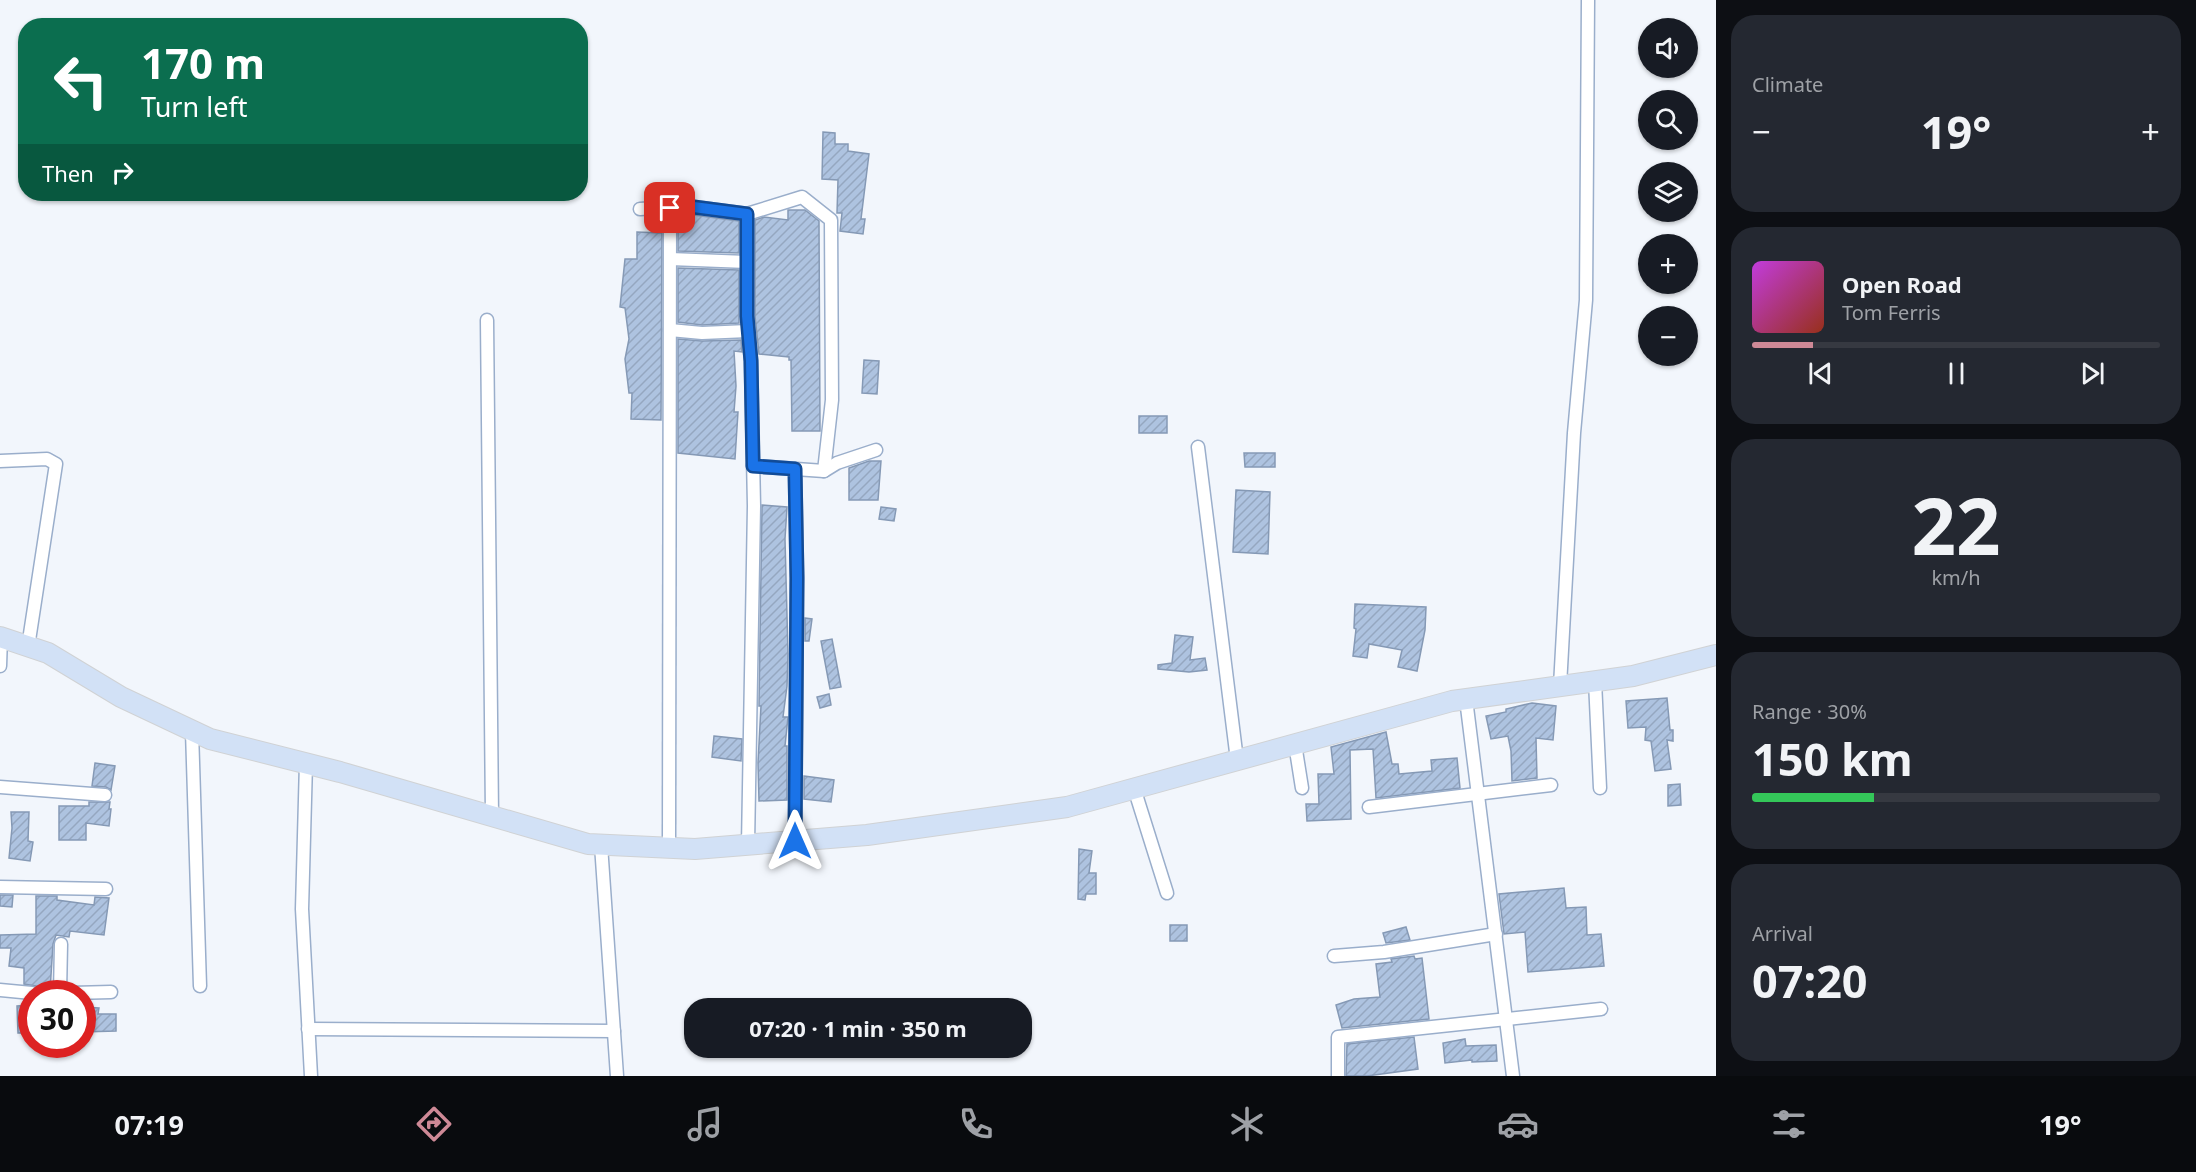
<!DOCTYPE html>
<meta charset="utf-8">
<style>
body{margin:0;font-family:"Noto Sans",sans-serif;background:#242831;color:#f1f3f6;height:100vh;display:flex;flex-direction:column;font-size:22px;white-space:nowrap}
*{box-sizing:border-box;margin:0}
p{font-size:20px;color:#9ea1a6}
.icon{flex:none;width:33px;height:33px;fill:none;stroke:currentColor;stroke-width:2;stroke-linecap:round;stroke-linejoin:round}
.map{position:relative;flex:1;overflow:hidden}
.sheet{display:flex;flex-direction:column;gap:15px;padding:15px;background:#0d0f14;width:480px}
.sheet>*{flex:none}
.guide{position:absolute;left:18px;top:18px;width:570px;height:183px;border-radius:24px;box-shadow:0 2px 4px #0004;background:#0b6e4f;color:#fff;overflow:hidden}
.tools{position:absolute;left:1638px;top:18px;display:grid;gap:12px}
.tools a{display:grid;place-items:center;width:60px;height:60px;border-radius:50%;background:#171b24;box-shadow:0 2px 4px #0004;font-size:30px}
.speed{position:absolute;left:18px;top:980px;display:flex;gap:12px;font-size:30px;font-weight:700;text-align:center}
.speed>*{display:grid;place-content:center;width:78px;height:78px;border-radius:50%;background:#171b24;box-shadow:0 2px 4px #0004;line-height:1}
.speed .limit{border:9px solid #d22;background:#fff;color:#111}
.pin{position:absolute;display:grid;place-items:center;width:51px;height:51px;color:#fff;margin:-26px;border-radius:12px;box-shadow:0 3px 9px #0006}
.me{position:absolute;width:66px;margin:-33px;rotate:0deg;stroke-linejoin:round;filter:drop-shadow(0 0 4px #0008)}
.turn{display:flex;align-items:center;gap:21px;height:126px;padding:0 24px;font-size:27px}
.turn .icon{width:78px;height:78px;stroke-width:2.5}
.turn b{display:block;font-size:42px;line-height:51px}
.then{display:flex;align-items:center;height:57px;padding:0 24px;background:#0003;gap:12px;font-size:22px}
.big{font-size:45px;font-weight:700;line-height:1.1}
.sheet .widget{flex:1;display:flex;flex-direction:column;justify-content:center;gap:9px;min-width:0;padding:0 21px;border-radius:24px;background:#242831}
.sheet .dial{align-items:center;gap:0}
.dial b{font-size:78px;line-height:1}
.song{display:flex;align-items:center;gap:18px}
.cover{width:72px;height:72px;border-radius:9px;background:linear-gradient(135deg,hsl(290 70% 55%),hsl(10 70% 35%))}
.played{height:6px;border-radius:3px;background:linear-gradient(90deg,#ce8996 15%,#363941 15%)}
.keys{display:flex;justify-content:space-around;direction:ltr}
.heat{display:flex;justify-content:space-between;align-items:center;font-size:33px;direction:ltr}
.charge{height:9px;border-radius:4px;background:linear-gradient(90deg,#34c759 30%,#363941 0)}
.trip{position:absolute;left:684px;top:998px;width:348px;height:60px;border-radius:24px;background:#171b24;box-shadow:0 2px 4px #0004;font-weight:700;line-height:60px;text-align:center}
.tabs{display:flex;height:96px;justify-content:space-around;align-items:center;background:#090b0e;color:#9ea1a6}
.tabs .icon{width:42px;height:42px}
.tabs .on{color:#ce8996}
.tabs b{font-size:27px;color:#f1f3f6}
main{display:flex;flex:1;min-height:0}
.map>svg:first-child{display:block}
.building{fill:url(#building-hatch);stroke:#8599b5;stroke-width:1.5}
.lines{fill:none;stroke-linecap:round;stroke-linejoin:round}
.minor-casing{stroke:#9aaecb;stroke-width:15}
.primary-casing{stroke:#d0d2d4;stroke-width:22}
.minor{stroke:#fff;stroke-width:12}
.primary{stroke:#d2e1f6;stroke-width:20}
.route-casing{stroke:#114b97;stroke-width:15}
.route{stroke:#1a73e8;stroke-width:10}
</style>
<main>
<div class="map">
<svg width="1716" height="1076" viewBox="0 0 1716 1076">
<defs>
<pattern id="building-hatch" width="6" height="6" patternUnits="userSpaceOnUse" patternTransform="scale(1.5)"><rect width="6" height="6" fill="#aec3e0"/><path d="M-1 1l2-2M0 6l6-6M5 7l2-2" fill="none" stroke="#95a7c0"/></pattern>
</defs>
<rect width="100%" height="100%" fill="#f2f6fc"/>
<g class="building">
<path d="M823,132L835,133V144H848V151L869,154L861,219H865L863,234L840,231L842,213H837L838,180L822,179Z"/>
<path d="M788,210H805L819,221L820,431H792L791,360H789V357L759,354L755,316V220L764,217L788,220Z"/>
<path d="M686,214L739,221V253L678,251V215Z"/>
<path d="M637,232L662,233L661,420L631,419L632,393H629L625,359L629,339L625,308L620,307L625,259H637Z"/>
<path d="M678,268L739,270V323L702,325L678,322Z"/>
<path d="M678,339L702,341L741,340L742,352L734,351L736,386L734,412H738L735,459L678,453Z"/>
<path d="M864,360L879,361L877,394L862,393Z"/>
<rect x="1139" y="416" width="28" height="17"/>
<path d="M1244,453H1275V467H1245Z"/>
<path d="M869,461H881L878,500H849V468Z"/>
<path d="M1236,490L1270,492L1268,554L1233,552Z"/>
<path d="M762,505L787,507L785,539L788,654L787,686L783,717H788L785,746H787V800L759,801L758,763L761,706H759Z"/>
<path d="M881,507L896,509L894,521L879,519Z"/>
<path d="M1355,604L1426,607L1425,630L1417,671L1398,667L1402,650L1369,644L1367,658L1353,656L1356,629L1354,628Z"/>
<path d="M805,618L812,619L809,641H805Z"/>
<path d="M1175,635L1193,637L1190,660L1205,658L1207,670L1189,672L1158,669V665L1172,663Z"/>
<path d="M832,639L841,687L830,689L821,641Z"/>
<path d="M829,694L831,705L820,708L817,697Z"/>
<path d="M1667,698L1670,730H1673V741L1667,740L1671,769L1655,771L1651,741L1645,740L1646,727L1628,728L1626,701Z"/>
<path d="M1532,703L1556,706L1553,740L1536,738L1537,778L1512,781L1511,751L1508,736L1491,739L1486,716L1506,712V709Z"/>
<path d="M1386,732L1392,764H1398L1399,774L1432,771L1431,760L1457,758L1460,788L1376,798L1373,749L1350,750L1351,819L1307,821L1306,804H1319L1318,774H1334L1331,747Z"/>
<path d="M714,736L742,739L741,761L712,757Z"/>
<path d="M95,763L115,766L111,790L106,787L92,786Z"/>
<path d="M804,776L834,780L831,802L804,799Z"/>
<path d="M1680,784L1681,805L1668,806V785Z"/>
<path d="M89,802H110L109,809H111L109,826L86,823V840H59V806H89Z"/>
<path d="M11,812H29L28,841L33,842L30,861L9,858L12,828Z"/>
<path d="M1079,849L1092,851L1089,873H1096V894H1086L1085,900L1078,899Z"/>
<path d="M1564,888L1566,908L1586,907L1587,935L1601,934L1604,966L1528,972L1525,932L1504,934L1499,894Z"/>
<path d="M0,895H13L12,907L0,906Z"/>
<path d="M36,896H57V900L94,905L95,897L109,898L104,935L70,931L69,937L56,935L53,944L50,991L40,990L36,986L24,984V968L9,966L11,948H0V935L36,934Z"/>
<rect x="1170" y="925" width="17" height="16"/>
<path d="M1406,927L1410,940L1386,943L1383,933Z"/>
<path d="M1414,956L1415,959L1422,958L1429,1019L1342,1028L1336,1005L1354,999L1380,997L1376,964L1392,962L1391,959Z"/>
<path d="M32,1005V1033H18L17,1006Z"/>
<path d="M82,1007L99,1008L98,1014H116V1031L82,1032Z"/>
<path d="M1414,1037L1418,1069L1367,1076H1346L1347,1044Z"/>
<path d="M1465,1039L1466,1046L1496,1045L1497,1061L1472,1062V1060L1445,1063L1443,1043Z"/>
</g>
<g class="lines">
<defs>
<g id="minor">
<path d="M640,209L686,206L747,214L802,197L831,220L832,400L824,471"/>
<path d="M747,214V316L751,361L754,506L748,845"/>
<path d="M670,259L747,262"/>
<path d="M487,320L492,816"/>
<path d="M670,330L702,333L748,331"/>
<path d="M1198,447L1237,760"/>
<path d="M0,461L47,459L56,464L28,647"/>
<path d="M753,466L824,471L837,463L876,450"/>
<path d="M0,666L1,637"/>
<path d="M1595,681L1600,788"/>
<path d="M1560,686L1574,433L1586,300L1588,0"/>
<path d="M1466,699L1513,1076"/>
<path d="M192,731L200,986"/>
<path d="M1295,744L1302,788"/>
<path d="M306,763L302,909L311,1076"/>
<path d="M0,787L105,795"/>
<path d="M1134,788L1167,893"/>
<path d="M1369,807L1551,785"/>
<path d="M795,841L797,578L795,469"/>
<path d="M601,845L617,1076"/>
<path d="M669,848L670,208"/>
<path d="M0,887L106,889"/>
<path d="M1334,956L1384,952L1496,934"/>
<path d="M0,990L32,993"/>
<path d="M60,993L61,944"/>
<path d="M72,993L111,992"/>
<path d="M308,1029L614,1031"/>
<path d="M1338,1076V1037L1601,1009"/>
</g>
<path id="primary" d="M0,637L48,653L121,697L210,739L340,772L588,844L695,849L867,835L1067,807L1452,701L1633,676L1716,655"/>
</defs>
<use href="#minor" class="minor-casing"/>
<use href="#primary" class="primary-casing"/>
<use href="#minor" class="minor"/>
<use href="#primary" class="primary"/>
</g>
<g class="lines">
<defs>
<path id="route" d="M670,208L686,206L747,214V316L751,361L753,466L795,469L797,578L795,841"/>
</defs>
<use href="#route" class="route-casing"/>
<use href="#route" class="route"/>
</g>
</svg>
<div class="tools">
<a><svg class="icon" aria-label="sound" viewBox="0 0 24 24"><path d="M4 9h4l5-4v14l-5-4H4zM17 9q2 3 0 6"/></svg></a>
<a><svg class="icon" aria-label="search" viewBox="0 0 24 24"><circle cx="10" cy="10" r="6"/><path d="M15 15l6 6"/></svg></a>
<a><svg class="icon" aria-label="layers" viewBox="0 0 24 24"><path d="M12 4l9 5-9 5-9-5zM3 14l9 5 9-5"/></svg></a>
<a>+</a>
<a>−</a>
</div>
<div class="speed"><div class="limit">30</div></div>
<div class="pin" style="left:670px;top:208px;background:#d93025"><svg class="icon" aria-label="arrive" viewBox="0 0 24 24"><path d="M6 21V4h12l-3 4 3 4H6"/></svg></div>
<svg class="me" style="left:795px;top:841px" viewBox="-20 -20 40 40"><path d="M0-17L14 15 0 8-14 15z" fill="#1a73e8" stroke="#fff" stroke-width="4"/></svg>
<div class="trip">07:20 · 1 min · 350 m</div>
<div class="guide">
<div class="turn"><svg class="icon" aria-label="left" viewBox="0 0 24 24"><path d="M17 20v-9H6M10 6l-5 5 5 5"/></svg><div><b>170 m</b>Turn left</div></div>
<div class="then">Then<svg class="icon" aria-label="right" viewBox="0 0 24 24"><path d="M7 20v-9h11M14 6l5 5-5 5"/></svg></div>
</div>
</div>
<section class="sheet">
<div class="widget"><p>Climate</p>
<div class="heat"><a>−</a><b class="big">19°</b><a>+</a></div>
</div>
<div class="widget">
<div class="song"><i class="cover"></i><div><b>Open Road</b><p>Tom Ferris</p></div></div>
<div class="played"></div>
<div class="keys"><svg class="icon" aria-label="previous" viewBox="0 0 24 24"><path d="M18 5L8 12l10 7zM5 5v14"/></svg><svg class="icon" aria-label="pause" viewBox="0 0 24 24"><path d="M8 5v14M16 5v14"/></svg><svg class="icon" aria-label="next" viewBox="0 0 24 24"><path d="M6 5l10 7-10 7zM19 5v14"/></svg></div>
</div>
<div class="widget dial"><b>22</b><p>km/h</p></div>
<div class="widget"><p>Range · 30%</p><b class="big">150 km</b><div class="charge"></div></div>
<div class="widget"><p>Arrival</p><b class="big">07:20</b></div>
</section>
</main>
<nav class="tabs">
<b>07:19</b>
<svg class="icon on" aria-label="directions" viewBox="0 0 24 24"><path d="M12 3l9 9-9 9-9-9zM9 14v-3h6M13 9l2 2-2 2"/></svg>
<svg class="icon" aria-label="music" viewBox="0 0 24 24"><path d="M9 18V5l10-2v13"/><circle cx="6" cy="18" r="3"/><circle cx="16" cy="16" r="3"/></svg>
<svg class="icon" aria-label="phone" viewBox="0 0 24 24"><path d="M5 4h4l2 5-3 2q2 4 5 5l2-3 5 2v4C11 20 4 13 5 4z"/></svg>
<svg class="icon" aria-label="climate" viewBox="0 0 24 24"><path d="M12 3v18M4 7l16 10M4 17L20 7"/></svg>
<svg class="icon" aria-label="car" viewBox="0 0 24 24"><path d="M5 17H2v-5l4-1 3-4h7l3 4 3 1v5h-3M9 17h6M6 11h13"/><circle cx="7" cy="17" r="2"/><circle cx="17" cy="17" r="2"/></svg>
<svg class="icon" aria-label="filters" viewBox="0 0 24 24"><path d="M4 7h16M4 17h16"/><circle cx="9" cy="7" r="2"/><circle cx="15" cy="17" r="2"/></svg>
<b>19°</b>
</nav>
